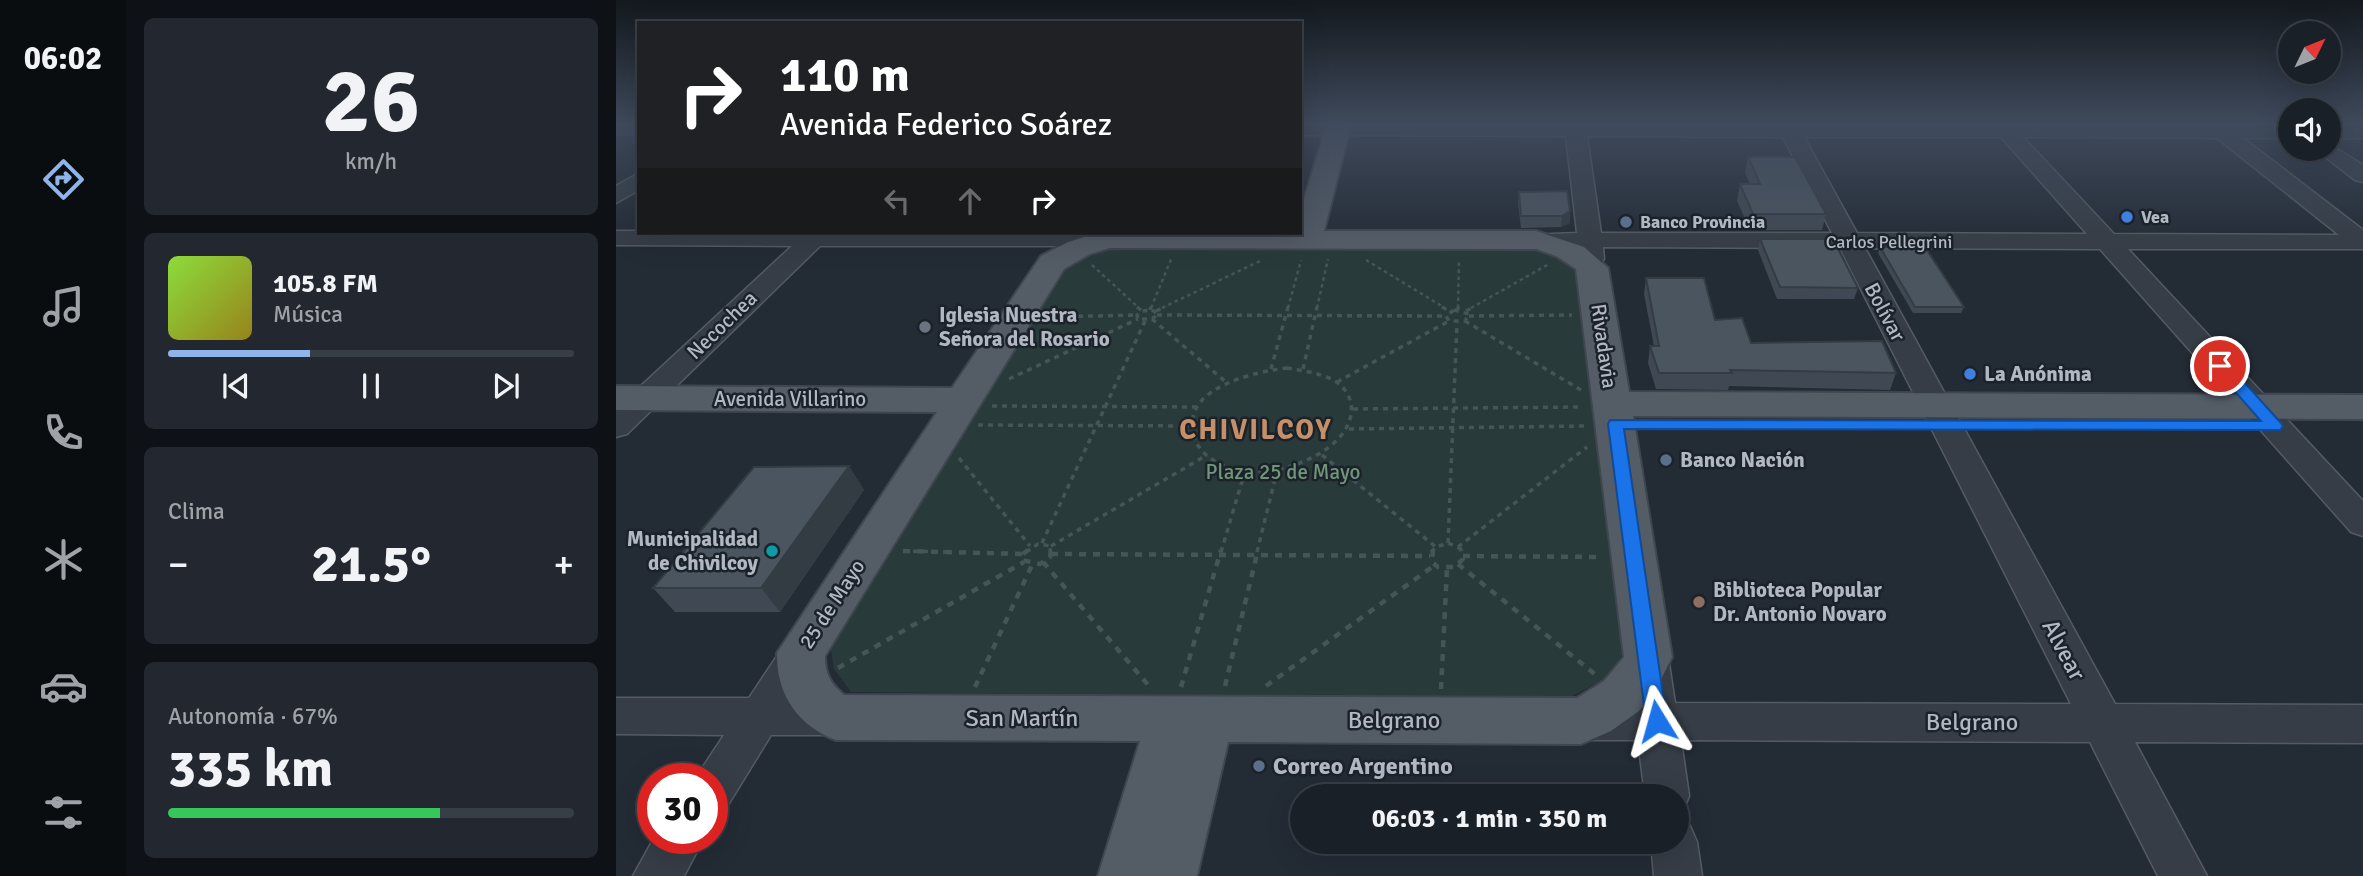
<!DOCTYPE html>
<html lang="es">
<meta charset="utf-8">
<style>
body{margin:0;font-family:Signika,sans-serif;background:#232830;color:#f1f3f6;height:100vh;display:flex;flex-direction:column;font-size:26px;white-space:nowrap}
*{box-sizing:border-box;margin:0}
p{font-size:23px;color:#9fa3a8}
.icon{flex:none;width:38px;height:38px;fill:none;stroke:currentColor;stroke-width:2;stroke-linecap:round;stroke-linejoin:round}
.map{position:relative;flex:1;overflow:hidden}
.panel{display:flex;flex-direction:column;gap:18px;padding:18px;background:#0e1216;width:490px}
.panel>*{flex:none}
.top-card{position:absolute;left:21px;top:21px;width:665px;height:214px;border-radius:0px;box-shadow:0 7px 28px #0002,0 0 0 2px #383e45;background:#202124;color:#fff;overflow:hidden}
.needle{width:46px;rotate:47deg}
.buttons{position:absolute;left:1662px;top:21px;display:grid;gap:14px}
.buttons a{display:grid;place-items:center;width:63px;height:63px;border-radius:50%;background:#1a2028;box-shadow:0 7px 28px #0002,0 0 0 2px #383e45;font-size:35px}
.speed{position:absolute;left:21px;top:763px;display:flex;gap:14px;font-size:35px;font-weight:700;text-align:center}
.speed>*{display:grid;place-content:center;width:91px;height:91px;border-radius:50%;background:#1a2028;box-shadow:0 7px 28px #0002,0 0 0 2px #383e45;line-height:1}
.speed .limit{border:10px solid #d22;background:#fff;color:#111}
.pin{position:absolute;display:grid;place-items:center;width:60px;height:60px;color:#fff;margin:-30px;border:4px solid #fff;border-radius:50%;box-shadow:0 2px 7px #0007}
.me{position:absolute;width:77px;margin:-38px;rotate:352deg;stroke-linejoin:round;filter:drop-shadow(0 0 5px #0008)}
.turn{display:flex;align-items:center;gap:24px;height:147px;padding:0 28px;font-size:32px}
.turn .icon{width:91px;height:91px;stroke-width:2.5}
.turn b{display:block;font-size:49px;line-height:60px}
.lanes{display:flex;align-items:center;height:66px;padding:0 28px;background:#0003;justify-content:center;gap:35px;direction:ltr}
.lanes .off{opacity:.35}
.big{font-size:52px;font-weight:700;line-height:1.1}
.panel .tile{flex:1;display:flex;flex-direction:column;justify-content:center;gap:10px;min-width:0;padding:0 24px;border-radius:10px;background:#232830}
.panel .dial{align-items:center;gap:0}
.dial b{font-size:91px;line-height:1}
.song{display:flex;align-items:center;gap:21px}
.cover{width:84px;height:84px;border-radius:10px;background:linear-gradient(135deg,hsl(90 70% 55%),hsl(50 70% 35%))}
.played{height:7px;border-radius:4px;background:linear-gradient(90deg,#8eb4ea 35%,#383e45 35%)}
.keys{display:flex;justify-content:space-around;direction:ltr}
.heat{display:flex;justify-content:space-between;align-items:center;font-size:38px;direction:ltr}
.charge{height:10px;border-radius:5px;background:linear-gradient(90deg,#34c759 67%,#383e45 0)}
.trip{position:absolute;left:674px;top:784px;width:399px;height:70px;border-radius:35px;background:#1a2028;box-shadow:0 7px 28px #0002,0 0 0 2px #383e45;font-weight:700;line-height:70px;text-align:center}
main{display:flex;flex:1;min-height:0}
.tabs{display:flex;flex-direction:column;width:126px;justify-content:space-around;align-items:center;background:#0a0d10;color:#9fa3a8}
.tabs .icon{width:49px;height:49px}
.tabs .active{color:#8eb4ea}
.tabs b{font-size:32px;color:#f1f3f6}
.map>svg:first-child{display:block}
.green{fill:#293a3a}
.lines{fill:none;stroke-linecap:round;stroke-linejoin:round}
.minor-casing{stroke:#545b63;stroke-width:3}
.major-casing{stroke:#3f464f;stroke-width:4}
.path-far2{stroke:#465657;stroke-width:2.5;stroke-dasharray:3.5 3.5;stroke-linecap:butt}
.path-far1{stroke:#465657;stroke-width:3.5;stroke-dasharray:5 5;stroke-linecap:butt}
.path{stroke:#465657;stroke-width:4.5;stroke-dasharray:7 7;stroke-linecap:butt}
.minor{fill:#363d46;fill-rule:evenodd}
.major{fill:#545c66;fill-rule:evenodd}
.wall{fill:#404953}
.shaded-wall{fill:#343c43}
.building{fill:#4b5560;stroke:#343c43;stroke-width:2}
.route{fill:#1a73e8;stroke:#114b97;stroke-width:2}
.shop-dot{fill:#3f7fe0;stroke:#1b222a;stroke-width:2.5}
.service-dot{fill:#5c6f8a;stroke:#1b222a;stroke-width:2.5}
.worship-dot{fill:#6b7280;stroke:#1b222a;stroke-width:2.5}
.culture-dot{fill:#0f9aa8;stroke:#1b222a;stroke-width:2.5}
.education-dot{fill:#8d6e63;stroke:#1b222a;stroke-width:2.5}
.labels{text-anchor:middle;stroke-width:5;stroke-linejoin:round;paint-order:stroke}
.far-poi-label{font-size:18px;font-weight:bold;fill:#b1b8c2;stroke:#1b222a;text-anchor:start}
.far-street-label{font-size:18px;fill:#b1b8c2;stroke:#1b222a}
.street-label{font-size:21px;fill:#b1b8c2;stroke:#1b222a}
.poi-label{font-size:21px;font-weight:bold;fill:#b1b8c2;stroke:#1b222a;text-anchor:start}
.park-label{font-size:21px;fill:#72967a;stroke:#1b222a}
.near-street-label{font-size:24px;fill:#b1b8c2;stroke:#1b222a}
.near-poi-label{font-size:24px;font-weight:bold;fill:#b1b8c2;stroke:#1b222a;text-anchor:start}
.district-label{font-size:28px;font-weight:bold;letter-spacing:2px;fill:#c58f69;stroke:#1b222a}
</style>
<main>
<nav class="tabs">
<b>06:02</b>
<svg class="icon active" aria-label="directions" viewBox="0 0 24 24"><path d="M12 3l9 9-9 9-9-9zM9 14v-3h6M13 9l2 2-2 2"/></svg>
<svg class="icon" aria-label="music" viewBox="0 0 24 24"><path d="M9 18V5l10-2v13"/><circle cx="6" cy="18" r="3"/><circle cx="16" cy="16" r="3"/></svg>
<svg class="icon" aria-label="phone" viewBox="0 0 24 24"><path d="M5 4h4l2 5-3 2q2 4 5 5l2-3 5 2v4C11 20 4 13 5 4z"/></svg>
<svg class="icon" aria-label="climate" viewBox="0 0 24 24"><path d="M12 3v18M4 7l16 10M4 17L20 7"/></svg>
<svg class="icon" aria-label="car" viewBox="0 0 24 24"><path d="M5 17H2v-5l4-1 3-4h7l3 4 3 1v5h-3M9 17h6M6 11h13"/><circle cx="7" cy="17" r="2"/><circle cx="17" cy="17" r="2"/></svg>
<svg class="icon" aria-label="filters" viewBox="0 0 24 24"><path d="M4 7h16M4 17h16"/><circle cx="9" cy="7" r="2"/><circle cx="15" cy="17" r="2"/></svg>
</nav>
<section class="panel">
<div class="tile dial"><b>26</b><p>km/h</p></div>
<div class="tile">
<div class="song"><i class="cover"></i><div><b>105.8 FM</b><p>Música</p></div></div>
<div class="played"></div>
<div class="keys"><svg class="icon" aria-label="previous" viewBox="0 0 24 24"><path d="M18 5L8 12l10 7zM5 5v14"/></svg><svg class="icon" aria-label="pause" viewBox="0 0 24 24"><path d="M8 5v14M16 5v14"/></svg><svg class="icon" aria-label="next" viewBox="0 0 24 24"><path d="M6 5l10 7-10 7zM19 5v14"/></svg></div>
</div>
<div class="tile"><p>Clima</p>
<div class="heat"><a>−</a><b class="big">21.5°</b><a>+</a></div>
</div>
<div class="tile"><p>Autonomía · 67%</p><b class="big">335 km</b><div class="charge"></div></div>
</section>
<div class="map">
<svg width="1747" height="876" viewBox="0 0 1747 876">
<rect width="100%" height="100%" fill="#232b35"/>
<path class="green" d="M499,248L919,250L943,258L965,276L1015,632L997,675L952,698L235,692L218,669L214,644L446,270L468,258Z"/>
<g class="lines">
<defs>
<g id="minor">
<rect x="0" y="124" width="23" height="10"/>
<path d="M684,124L1675,126V138H1627L1747,230V249H1512L1747,501V536L1735,532L1484,249L1249,248L1499,704L1747,705V743L1519,742L1591,876H1542L1474,742L1065,740L1073,796L1067,811L1060,813V796H1029L1022,740H966L951,734L945,721L951,708L966,702L1018,703L1012,657L1018,645L1032,640L1046,645L1052,657L1059,703L1455,704L1224,248L987,247L988,259L985,264L976,266L967,264L962,247L911,245L908,240L911,235L961,233L950,136L684,135ZM971,136L1167,137L1216,233H985ZM1188,137H1385L1471,234L1241,233ZM1407,137L1601,138L1723,235L1498,234Z"/>
<rect x="1713" y="126" width="34" height="12"/>
<path d="M1713,144L1747,165V182L1739,180L1699,149H1713Z"/>
<path d="M23,173V190L0,203V186Z"/>
<path d="M0,231L496,233L504,239L501,244L492,246H204L11,434L0,437V409L176,246L0,245Z"/>
<path d="M185,637L199,641L205,653L178,698L220,699L235,704L241,717L235,730L220,735H155L112,805L96,811V779H79L108,735L0,734V698H133L171,641Z"/>
<path d="M1060,820L1074,826L1081,842L1086,876H1038L1035,842H1060Z"/>
<path d="M38,838H88L68,876H17Z"/>
</g>
<path id="major" d="M711,124H735L708,231H920L968,247L992,268L1013,392L1747,395V419L1017,416L1056,657L1038,694L1023,711L995,731L965,744L612,742L581,876H482L524,741L220,740C182,726 160,694 161,653L321,412L0,410V386L336,388L425,256L452,242L481,233H684V212ZM494,248L920,249L940,256L960,269L1008,657L988,681L961,698L228,695C214,683 209,674 209,656L448,269L474,254Z"/>
</defs>
<use href="#minor" class="minor-casing"/>
<use href="#major" class="major-casing"/>
<g class="path-far2">
<path d="M750,260L829,308"/>
<path d="M476,265L523,308"/>
<path d="M535,308L556,257"/>
<path d="M546,308L646,260"/>
<path d="M672,308L685,260"/>
<path d="M701,308L712,259"/>
<path d="M842,308L843,259"/>
<path d="M855,308L933,264"/>
</g>
<g class="path-far1">
<path d="M521,307L526,311"/>
<path d="M826,307L833,311"/>
<path d="M534,310L535,307"/>
<path d="M536,310L542,314L536,319H522L521,315L526,311Z"/>
<path d="M838,310L853,314L849,321H833L830,316Z"/>
<path d="M842,310V307"/>
<path d="M540,311L549,307"/>
<path d="M850,311L858,307"/>
<path d="M541,315L830,316"/>
<path d="M853,316L956,315"/>
<path d="M432,317L521,315"/>
<path d="M536,319L611,383"/>
<path d="M849,321L965,390"/>
<path d="M671,368C683,370 696,372 708,376C738,386 744,415 723,438C693,470 622,487 587,452C580,445 579,438 577,428C570,387 642,371 671,368Z"/>
<path d="M655,369L672,307"/>
<path d="M687,369L701,307"/>
<path d="M393,379L522,319"/>
<path d="M721,382L833,321"/>
<path d="M376,406L584,407"/>
<path d="M737,409L966,407"/>
<path d="M362,425L577,426"/>
<path d="M733,429L969,426"/>
<path d="M706,455L820,547"/>
<path d="M343,458L414,546"/>
<path d="M426,543L529,321"/>
<path d="M832,543L841,323"/>
<path d="M435,546L591,455"/>
<path d="M842,547L971,447"/>
<path d="M287,551L331,552"/>
<path d="M410,552L422,544L435,546L434,552"/>
<path d="M605,552L629,471"/>
<path d="M641,552L661,471"/>
<path d="M815,552L820,547L832,543L845,549L846,552"/>
</g>
<g class="path">
<path d="M412,550L407,554L406,560L424,564L434,557L435,550"/>
<path d="M817,550L816,562L822,567H839L847,559L845,550"/>
<path d="M287,551L407,554"/>
<path d="M435,554L814,556"/>
<path d="M847,556L985,557"/>
<path d="M427,562L533,686"/>
<path d="M842,564L980,675"/>
<path d="M222,668L408,562"/>
<path d="M609,686L642,550"/>
<path d="M650,686L819,565"/>
<path d="M359,687L416,565"/>
<path d="M565,687L605,550"/>
<path d="M825,689L831,569"/>
</g>
<use href="#minor" class="minor"/>
<use href="#major" class="major"/>
</g>
<g class="wall">
<path d="M1132,157L1210,214L1206,230H1134L1121,201L1124,184H1134L1129,173Z"/>
<path d="M903,192L954,211V223L945,227L905,228L902,203Z"/>
<path d="M1144,239L1242,288L1238,299H1161L1142,250Z"/>
<path d="M1264,247L1348,307L1345,313H1297L1262,253Z"/>
<path d="M1030,278L1135,343L1280,373L1274,390L1113,386L1112,390L1040,389L1032,363L1034,346H1038L1028,294Z"/>
<path d="M233,466L248,490L164,612H59L37,588Z"/>
</g>
<g class="shaded-wall">
<path d="M954,211V223L945,227L946,216Z"/>
<path d="M233,466L248,490L164,612L145,588Z"/>
</g>
<g class="building">
<path d="M1132,157H1179L1210,214H1137L1124,184H1144Z"/>
<path d="M951,191L954,211L946,216H905L903,192Z"/>
<path d="M1144,239H1217L1242,288L1164,287Z"/>
<path d="M1264,247H1309L1348,307H1299Z"/>
<path d="M1030,278H1088L1099,320L1126,318L1135,343L1266,341L1280,373L1114,370L1116,373H1043L1034,346H1043Z"/>
<path d="M233,466L145,588H37L138,467Z"/>
</g>
<linearGradient id="sky" x2="0" y2="1"><stop stop-color="#13181d"/><stop offset="0.5" stop-color="#3f4a5c"/><stop offset="1" stop-color="#3f4a5c" stop-opacity="0"/></linearGradient>
<rect width="1747" height="247" fill="url(#sky)"/>
<path class="route" d="M1604,361L1610,362L1664,422L1667,426L1664,430L1008,429L1051,721L1048,727L1041,730L1033,727L1030,721L992,424L994,420L1645,421L1599,369L1597,366Z"/>
<g class="shop-dot">
<circle cx="1511" cy="217" r="7"/>
<circle cx="1354" cy="374" r="7"/>
</g>
<g class="service-dot">
<circle cx="1010" cy="222" r="7"/>
<circle cx="1050" cy="460" r="7"/>
<circle cx="643" cy="766" r="7"/>
</g>
<circle class="worship-dot" cx="309" cy="327" r="7"/>
<circle class="culture-dot" cx="156" cy="551" r="7"/>
<circle class="education-dot" cx="1083" cy="602" r="7"/>
<g class="labels">
<g class="far-poi-label">
<text x="1525" y="223">Vea</text>
<text x="1024" y="228">Banco Provincia</text>
</g>
<g class="far-street-label">
<text x="1273" y="248">Carlos Pellegrini</text>
</g>
<g class="street-label">
<text transform="translate(1269 312) rotate(62)" y="7">Bolívar</text>
<text transform="translate(106 325) rotate(-44)" y="7">Necochea</text>
<text transform="translate(988 346) rotate(82)" y="7">Rivadavia</text>
<text x="174" y="406">Avenida Villarino</text>
<text transform="translate(216 604) rotate(-57)" y="7">25 de Mayo</text>
</g>
<g class="poi-label">
<text x="323" y="322">Iglesia Nuestra<tspan x="323" dy="24">Señora del Rosario</tspan></text>
<text x="1368" y="381">La Anónima</text>
<text x="1064" y="467">Banco Nación</text>
<text x="142" y="546" text-anchor="end">Municipalidad<tspan x="142" dy="24">de Chivilcoy</tspan></text>
<text x="1097" y="597">Biblioteca Popular<tspan x="1097" dy="24">Dr. Antonio Novaro</tspan></text>
</g>
<g class="park-label">
<text x="667" y="479">Plaza 25 de Mayo</text>
</g>
<g class="near-street-label">
<text transform="translate(1448 650) rotate(62)" y="8">Alvear</text>
<text x="406" y="726">San Martín</text>
<text x="778" y="728">Belgrano</text>
<text x="1356" y="730">Belgrano</text>
</g>
<g class="near-poi-label">
<text x="657" y="774">Correo Argentino</text>
</g>
<g class="district-label">
<text x="640" y="439">CHIVILCOY</text>
</g>
</g>
</svg>
<div class="buttons">
<a><svg class="needle" viewBox="-14 -14 28 28"><path d="M0-13l5 13h-10z" fill="#e53935"/><path d="M0 13l5-13h-10z" fill="#9fa3a8"/></svg></a>
<a><svg class="icon" aria-label="sound" viewBox="0 0 24 24"><path d="M4 9h4l5-4v14l-5-4H4zM17 9q2 3 0 6"/></svg></a>
</div>
<div class="speed"><div class="limit">30</div></div>
<div class="pin" style="left:1604px;top:366px;background:#d93025"><svg class="icon" aria-label="arrive" viewBox="0 0 24 24"><path d="M6 21V4h12l-3 4 3 4H6"/></svg></div>
<svg class="me" style="left:1041px;top:721px" viewBox="-20 -20 40 40"><path d="M0-17L14 15 0 8-14 15z" fill="#1a73e8" stroke="#fff" stroke-width="4"/></svg>
<div class="trip">06:03 · 1 min · 350 m</div>
<div class="top-card">
<div class="turn"><svg class="icon" aria-label="right" viewBox="0 0 24 24"><path d="M7 20v-9h11M14 6l5 5-5 5"/></svg><div><b>110 m</b>Avenida Federico Soárez</div></div>
<div class="lanes"><svg class="icon off" aria-label="left" viewBox="0 0 24 24"><path d="M17 20v-9H6M10 6l-5 5 5 5"/></svg><svg class="icon off" aria-label="ahead" viewBox="0 0 24 24"><path d="M12 20V5M6 11l6-6 6 6"/></svg><svg class="icon" aria-label="right" viewBox="0 0 24 24"><path d="M7 20v-9h11M14 6l5 5-5 5"/></svg></div>
</div>
</div>
</main>
